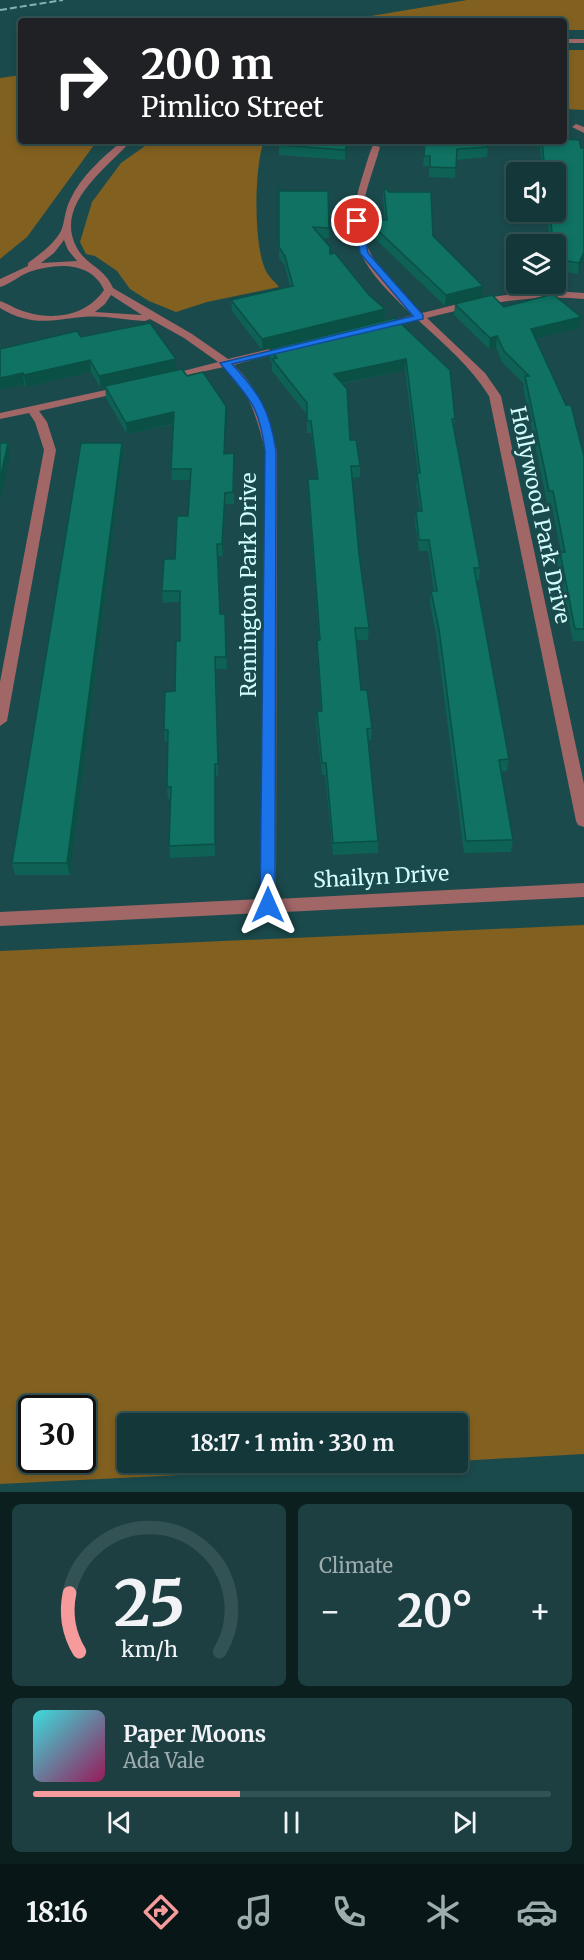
<!DOCTYPE html>
<meta charset="utf-8">
<style>
body{margin:0;font-family:Merriweather,serif;background:#1d3f41;color:#f1f3f6;height:100vh;display:flex;flex-direction:column;font-size:22px;white-space:nowrap}
*{box-sizing:border-box;margin:0}
p{font-size:20px;color:#9dacae}
.icon{flex:none;width:33px;height:33px;fill:none;stroke:currentColor;stroke-width:2;stroke-linecap:round;stroke-linejoin:round}
.map{position:relative;height:1492px;overflow:hidden}
.details{display:flex;flex-direction:column;gap:12px;padding:12px;background:#0b1f1f;flex:1}
.details>*{flex:none}
.hud{position:absolute;left:18px;top:18px;width:549px;height:126px;border-radius:6px;box-shadow:0 3px 9px #0003,0 0 0 2px #335253;background:#202124;color:#fff;overflow:hidden}
.controls{position:absolute;left:506px;top:162px;display:grid;gap:12px}
.controls a{display:grid;place-items:center;width:60px;height:60px;border-radius:6px;background:#143839;box-shadow:0 3px 9px #0003,0 0 0 2px #335253;font-size:30px}
.speed{position:absolute;left:18px;top:1395px;display:flex;gap:12px;font-size:30px;font-weight:700;text-align:center}
.speed>*{display:grid;place-content:center;width:78px;height:78px;border-radius:50%;background:#143839;box-shadow:0 3px 9px #0003,0 0 0 2px #335253;line-height:1}
.speed .limit{border:3px solid #111;border-radius:9px;background:#fff;color:#111}
.pin{position:absolute;display:grid;place-items:center;width:51px;height:51px;color:#fff;margin:-26px;border:3px solid #fff;border-radius:50%;box-shadow:0 2px 6px #0007}
.me{position:absolute;width:66px;margin:-33px;rotate:0deg;stroke-linejoin:round;filter:drop-shadow(0 0 4px #0008)}
.turn{display:flex;align-items:center;gap:21px;height:126px;padding:0 24px;font-size:27px}
.turn .icon{width:78px;height:78px;stroke-width:2.5}
.turn b{display:block;font-size:42px;line-height:51px}
.big{font-size:45px;font-weight:700;line-height:1.1}
.details .card{flex:1;display:flex;flex-direction:column;justify-content:center;gap:9px;min-width:0;padding:0 21px;border-radius:9px;background:#1d3f41}
.details .dial{align-items:center;gap:0}
.dial svg{height:156px;overflow:visible;fill:none;stroke:#335253;stroke-width:7;stroke-linecap:round;text-anchor:middle}
.dial text{fill:#f1f3f6;stroke:none}
.song{display:flex;align-items:center;gap:18px}
.cover{width:72px;height:72px;border-radius:9px;background:linear-gradient(135deg,hsl(180 70% 55%),hsl(330 70% 35%))}
.played{height:6px;border-radius:3px;background:linear-gradient(90deg,#f59b9b 40%,#335253 40%)}
.keys{display:flex;justify-content:space-around;direction:ltr}
.heat{display:flex;justify-content:space-between;align-items:center;font-size:33px;direction:ltr}
.details .tiles{flex:1;display:grid;gap:12px;grid-template-columns:1fr 1fr}
.card:last-child{grid-column:span 2}
.trip{position:absolute;left:117px;top:1413px;width:351px;height:60px;border-radius:6px;background:#143839;box-shadow:0 3px 9px #0003,0 0 0 2px #335253;font-weight:700;line-height:60px;text-align:center}
.tab-bar{display:flex;height:96px;justify-content:space-around;align-items:center;background:#081617;color:#9dacae}
.tab-bar .icon{width:42px;height:42px}
.tab-bar .active{color:#f59b9b}
.tab-bar b{font-size:27px;color:#f1f3f6}
.map>svg:first-child{display:block}
.green{fill:#826020;fill-rule:evenodd}
.lines{fill:none;stroke-linecap:round;stroke-linejoin:round}
.minor{fill:#a16666;fill-rule:evenodd}
.rail{stroke:#86b2b3;stroke-width:2;stroke-dasharray:7 3;stroke-linecap:butt}
.wall{fill:#0d6255}
.shaded-wall{fill:#0a5045}
.building{fill:#0f7263;stroke:#0a5045;stroke-width:1.5}
.route{fill:#1a73e8;stroke:#114b97;stroke-width:1.5}
.labels{text-anchor:middle;stroke-width:6;stroke-linejoin:round;paint-order:stroke}
.street-label{font-size:21px;fill:#d3fcfd;stroke:#1b4a4c}
</style>
<div class="map">
<svg width="584" height="1492" viewBox="0 0 584 1492">
<rect width="100%" height="100%" fill="#1b4a4c"/>
<g class="green">
<path d="M467,0H584V30H564V21H341Z"/>
<path d="M564,50H584V110L564,109Z"/>
<path d="M21,75V141H97L27,237L0,259V78Z"/>
<path d="M152,141H264C254,167 253,249 267,273C270,278 276,283 279,287L207,302L176,312L149,301L130,289L117,271L95,256L86,254L80,242L92,202L121,163Z"/>
<path d="M584,925V1454L458,1461V1424H128V1462L422,1463L0,1484V951ZM82,1408V1460H32V1408Z"/>
</g>
<g class="lines">
<g class="minor">
<rect x="564" y="39" width="20" height="4"/>
<path d="M576,124L584,127V133L572,127Z"/>
<path d="M122,141H131C107,168 53,205 77,248C87,266 104,267 113,288L192,334L228,359L287,345L292,348L234,365C259,389 269,418 277,451L276,899L584,883V897L0,926V912L260,899L265,451C258,420 249,389 224,367L164,380V376L218,362L184,338L150,319L145,321C125,320 103,315 83,317C50,320 32,327 0,308V301C9,304 17,310 26,312C55,321 87,315 104,290C91,261 56,263 29,272C19,276 10,284 0,287V279L28,266V263C40,254 54,244 61,231C64,226 65,209 70,200C81,176 102,158 122,141ZM64,240L68,250L77,261L41,263L54,253ZM111,295L142,315L95,312L105,304Z"/>
<path d="M373,145L380,147C374,170 362,196 362,220C362,258 396,289 422,313C476,299 528,287 584,293V299C530,294 480,304 427,318L485,373L501,396L584,784V827L578,825L576,821L489,396C470,366 444,344 418,320L381,329L376,326L412,315C367,271 341,246 361,181C365,169 368,156 373,145Z"/>
<path d="M124,386L130,389L128,391L39,411L47,422L56,450L7,721L0,726V682L44,450L35,422L29,413L0,419V413Z"/>
</g>
<path class="rail" d="M0,10L63,0"/>
</g>
<g class="wall">
<path d="M350,141L345,160L279,155V145Z"/>
<path d="M425,141L488,147L487,157L456,160L455,178L429,177V166H423Z"/>
<path d="M541,141H564L584,259L578,274L555,270V244H550L547,212H555V172H543L540,148Z"/>
<path d="M384,187L433,236L482,297L504,307L580,328L536,338L584,457V641H573L557,564L560,552H561L551,503H547L523,387L524,384L502,362L496,347L489,349L454,315L455,304L481,297L445,306L366,230L367,220H385L383,197Z"/>
<path d="M279,188L329,228V238H322L330,254L369,295L385,309L384,321L262,350L232,311L231,300L290,287L285,266L279,258Z"/>
<path d="M395,318L455,419L454,427L480,568L479,580H476L509,759L507,771L501,772L513,840L511,852L464,853L437,641L430,603L431,591H434L428,551H419L415,523L416,511H420L416,485L418,473L405,370L342,384L350,440L360,466V477L352,478L359,554L369,628L368,640H356L361,690L372,728L371,740H368L378,841V853L333,855L325,775H322L316,723L317,711H321L317,652V640H319L308,490V479H317L311,433H307V415L272,371V363L270,360V349Z"/>
<path d="M81,337L176,370L187,376L226,406L225,454L234,465V504H225L223,556H218L220,614H225L227,669H216L218,776H216L215,856L170,858L169,846L171,799H168L167,787L168,742H165L164,730L175,691L180,641V602L163,603L162,591L175,559L188,516L191,480H172L171,469L174,424L127,434L106,398L105,387L101,388L91,372L26,387L24,384L0,390V349Z"/>
<path d="M122,443L123,454L70,875H15L12,863Z"/>
</g>
<g class="shaded-wall">
<path d="M348,141H350L345,160V150Z"/>
<path d="M584,252V259L578,274L579,263Z"/>
<path d="M483,286L482,297L445,306L446,295Z"/>
<path d="M385,309L384,321L262,350V339Z"/>
<path d="M581,317L580,328L530,340L531,329Z"/>
<path d="M497,336L496,347L489,349L490,338Z"/>
<path d="M176,359V370L101,388L99,376Z"/>
<path d="M406,359L405,370L333,385L334,374Z"/>
<path d="M90,360L91,372L26,387L24,375Z"/>
<path d="M23,373L24,384L0,390V378Z"/>
<path d="M226,406L227,417L225,465L224,454Z"/>
<path d="M174,412L175,423L127,434L126,423Z"/>
<path d="M8,443L10,455L0,500V479Z"/>
<path d="M122,443L123,454L70,875L67,863Z"/>
<path d="M225,493V504L223,556L222,544Z"/>
<path d="M215,764L216,776L215,856Z"/>
</g>
<g class="building">
<path d="M564,139L579,140L581,148H584V252L579,263L555,259V244H553L550,212H555V172H545L542,141H564Z"/>
<path d="M281,141H348L345,150L279,145Z"/>
<path d="M425,141H484L488,147L457,149L456,168L430,167V156H424Z"/>
<path d="M384,187L389,192H431L433,236L483,286L446,295L367,220H387Z"/>
<path d="M279,188L281,191H328L329,228L313,227L330,247V254L335,253L369,295L385,309L262,339L231,300L293,286L285,256L279,247Z"/>
<path d="M553,294L581,317L531,329L566,405H571L584,457V629H575L560,552H565L553,491H549L525,376H529L504,351L497,336L490,338L455,304L492,295L504,307Z"/>
<path d="M395,318L450,370L455,419H452L480,568H474L509,759L499,760L513,840L466,841L439,629L431,591H437L429,540H419L416,511H422L417,473H420L406,359L334,374L347,389L350,440H356L360,466H351L359,554L369,628H355L361,690H367L372,728L367,729L378,841L333,843L326,763H322L317,711H322L317,640H320L308,479H318L311,421H307V403L272,359L277,358L270,349Z"/>
<path d="M150,323L176,359L99,376L90,360L24,375L23,373L0,378V349L77,331L81,337Z"/>
<path d="M182,369L187,376L203,372L226,406L224,454L234,453L233,492L225,493L222,544H217L220,614H225L226,657H215L218,764H215V844L169,846L171,787H167L168,730H164L165,692L175,691L176,641H180V591H162L164,559H175L177,516H188L191,469H171L174,412L126,423L105,386Z"/>
<path d="M0,443H8L0,479Z"/>
<path d="M81,443H122L67,863H12Z"/>
</g>
<path class="route" d="M354,219L362,221L368,253L423,315V319L232,364C260,394 270,410 276,451L275,905L268,911L260,905L265,451C259,403 248,398 220,363L413,316L360,253Z"/>
<g class="labels">
<g class="street-label">
<text transform="translate(540 515) rotate(78)" y="7">Hollywood Park Drive</text>
<text transform="translate(249 585) rotate(-90)" y="7">Remington Park Drive</text>
<text transform="translate(381 877) rotate(-3)" y="7">Shailyn Drive</text>
</g>
</g>
</svg>
<div class="controls">
<a><svg class="icon" aria-label="sound" viewBox="0 0 24 24"><path d="M4 9h4l5-4v14l-5-4H4zM17 9q2 3 0 6"/></svg></a>
<a><svg class="icon" aria-label="layers" viewBox="0 0 24 24"><path d="M12 4l9 5-9 5-9-5zM3 14l9 5 9-5"/></svg></a>
</div>
<div class="speed"><div class="limit">30</div></div>
<div class="pin" style="left:357px;top:221px;background:#d93025"><svg class="icon" aria-label="arrive" viewBox="0 0 24 24"><path d="M6 21V4h12l-3 4 3 4H6"/></svg></div>
<svg class="me" style="left:268px;top:905px" viewBox="-20 -20 40 40"><path d="M0-17L14 15 0 8-14 15z" fill="#1a73e8" stroke="#fff" stroke-width="4"/></svg>
<div class="trip">18:17 · 1 min · 330 m</div>
<div class="hud">
<div class="turn"><svg class="icon" aria-label="right" viewBox="0 0 24 24"><path d="M7 20v-9h11M14 6l5 5-5 5"/></svg><div><b>200 m</b>Pimlico Street</div></div>
</div>
</div>
<section class="details">
<div class="tiles">
<div class="card dial"><svg viewBox="0 0 100 80">
<path d="M14 69A42 42 0 1 1 86 69"/>
<path d="M14 69A42 42 0 0 1 9 39" stroke="#f59b9b"/>
<text x="50" y="56" font-size="32" font-weight="700">25</text>
<text x="50" y="72" font-size="11">km/h</text>
</svg></div>
<div class="card"><p>Climate</p>
<div class="heat"><a>−</a><b class="big">20°</b><a>+</a></div>
</div>
<div class="card">
<div class="song"><i class="cover"></i><div><b>Paper Moons</b><p>Ada Vale</p></div></div>
<div class="played"></div>
<div class="keys"><svg class="icon" aria-label="previous" viewBox="0 0 24 24"><path d="M18 5L8 12l10 7zM5 5v14"/></svg><svg class="icon" aria-label="pause" viewBox="0 0 24 24"><path d="M8 5v14M16 5v14"/></svg><svg class="icon" aria-label="next" viewBox="0 0 24 24"><path d="M6 5l10 7-10 7zM19 5v14"/></svg></div>
</div>
</div>
</section>
<nav class="tab-bar">
<b>18:16</b>
<svg class="icon active" aria-label="directions" viewBox="0 0 24 24"><path d="M12 3l9 9-9 9-9-9zM9 14v-3h6M13 9l2 2-2 2"/></svg>
<svg class="icon" aria-label="music" viewBox="0 0 24 24"><path d="M9 18V5l10-2v13"/><circle cx="6" cy="18" r="3"/><circle cx="16" cy="16" r="3"/></svg>
<svg class="icon" aria-label="phone" viewBox="0 0 24 24"><path d="M5 4h4l2 5-3 2q2 4 5 5l2-3 5 2v4C11 20 4 13 5 4z"/></svg>
<svg class="icon" aria-label="climate" viewBox="0 0 24 24"><path d="M12 3v18M4 7l16 10M4 17L20 7"/></svg>
<svg class="icon" aria-label="car" viewBox="0 0 24 24"><path d="M5 17H2v-5l4-1 3-4h7l3 4 3 1v5h-3M9 17h6M6 11h13"/><circle cx="7" cy="17" r="2"/><circle cx="17" cy="17" r="2"/></svg>
</nav>
